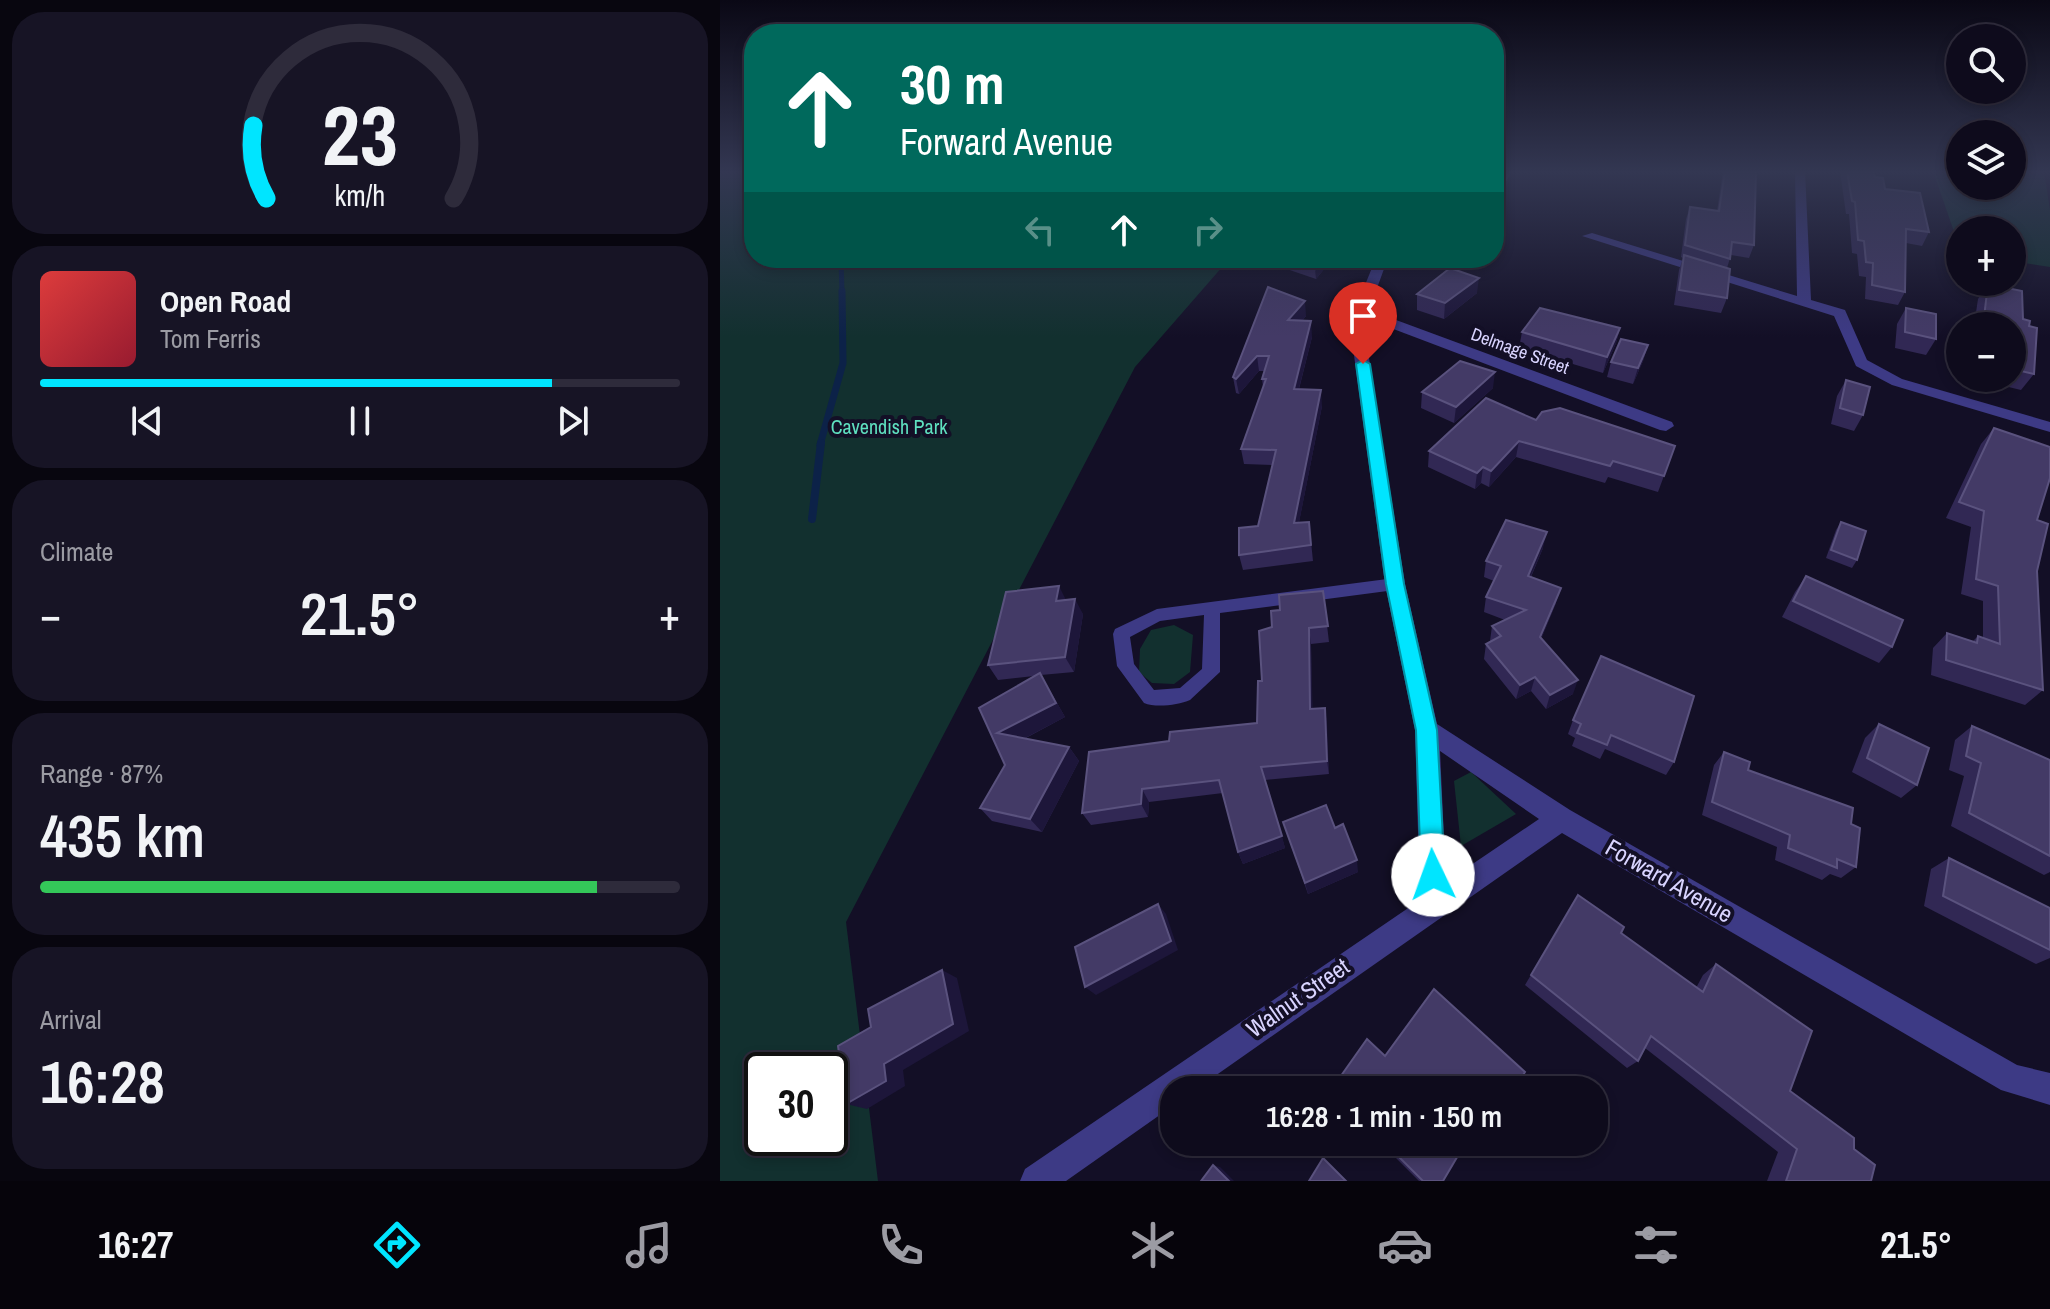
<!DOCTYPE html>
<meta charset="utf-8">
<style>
body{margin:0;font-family:"Archivo Narrow",sans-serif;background:#171425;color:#f1f3f6;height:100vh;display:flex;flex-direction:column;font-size:30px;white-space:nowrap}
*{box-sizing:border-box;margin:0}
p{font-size:26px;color:#9b9ba3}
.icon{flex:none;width:44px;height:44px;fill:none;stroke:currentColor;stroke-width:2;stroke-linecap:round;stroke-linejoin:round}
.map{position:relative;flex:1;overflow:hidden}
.drawer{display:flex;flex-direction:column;gap:12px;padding:12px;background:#08060f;width:720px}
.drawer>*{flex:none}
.top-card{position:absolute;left:24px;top:24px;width:760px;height:244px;border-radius:32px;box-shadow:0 4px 12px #0003,0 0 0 2px #2e2b3b;background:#00695c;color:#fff;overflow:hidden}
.buttons{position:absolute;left:1226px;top:24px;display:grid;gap:16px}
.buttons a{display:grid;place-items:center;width:80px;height:80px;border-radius:50%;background:#0e0b1c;box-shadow:0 4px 12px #0003,0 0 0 2px #2e2b3b;font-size:40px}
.speed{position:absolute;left:24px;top:1052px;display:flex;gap:16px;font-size:40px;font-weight:700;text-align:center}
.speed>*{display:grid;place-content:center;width:104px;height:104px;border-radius:50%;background:#0e0b1c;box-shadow:0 4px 12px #0003,0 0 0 2px #2e2b3b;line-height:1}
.speed .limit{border:4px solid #111;border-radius:12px;background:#fff;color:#111}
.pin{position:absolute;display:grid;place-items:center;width:68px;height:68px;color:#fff;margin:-82px -34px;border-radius:50% 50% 50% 0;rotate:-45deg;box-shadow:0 0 8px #0007}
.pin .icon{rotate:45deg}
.me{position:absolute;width:88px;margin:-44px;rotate:357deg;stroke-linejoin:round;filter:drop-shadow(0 0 6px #0008)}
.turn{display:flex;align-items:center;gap:28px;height:168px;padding:0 24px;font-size:36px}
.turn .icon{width:104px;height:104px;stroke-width:2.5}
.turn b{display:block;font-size:56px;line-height:68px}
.lanes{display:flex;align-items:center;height:76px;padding:0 24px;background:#0003;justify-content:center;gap:40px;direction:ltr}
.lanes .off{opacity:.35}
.big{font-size:60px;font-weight:600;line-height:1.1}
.drawer .widget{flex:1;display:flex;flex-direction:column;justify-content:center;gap:12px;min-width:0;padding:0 28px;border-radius:32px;background:#171425}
.drawer .dial{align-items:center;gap:0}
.dial svg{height:208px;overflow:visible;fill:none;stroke:#2e2b3b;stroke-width:7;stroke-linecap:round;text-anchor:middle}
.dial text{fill:#f1f3f6;stroke:none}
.song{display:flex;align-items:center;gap:24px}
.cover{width:96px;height:96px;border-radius:12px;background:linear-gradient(135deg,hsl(0 70% 55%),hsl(350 70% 35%))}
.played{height:8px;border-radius:4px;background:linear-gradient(90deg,#00e5ff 80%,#2e2b3b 80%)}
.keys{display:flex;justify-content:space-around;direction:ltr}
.heat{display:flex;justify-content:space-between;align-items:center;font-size:44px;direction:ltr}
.charge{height:12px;border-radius:6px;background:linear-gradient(90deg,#34c759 87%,#2e2b3b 0)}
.trip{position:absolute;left:440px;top:1076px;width:448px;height:80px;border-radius:32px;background:#0e0b1c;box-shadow:0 4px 12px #0003,0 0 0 2px #2e2b3b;font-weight:600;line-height:80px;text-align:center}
.tabs{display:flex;height:128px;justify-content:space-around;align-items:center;background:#06040b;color:#9b9ba3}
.tabs .icon{width:56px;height:56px}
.tabs .selected{color:#00e5ff}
.tabs b{font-size:36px;color:#f1f3f6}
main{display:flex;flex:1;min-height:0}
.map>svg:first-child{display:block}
.green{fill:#12302f;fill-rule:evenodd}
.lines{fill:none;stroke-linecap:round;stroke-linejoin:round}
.stream-far2{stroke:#0c2248;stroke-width:5}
.stream-far1{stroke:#0c2248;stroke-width:7}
.stream{stroke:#0c2248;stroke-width:8}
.lane{fill:#3d3a85;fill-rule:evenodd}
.street{fill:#3d3a85;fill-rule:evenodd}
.wall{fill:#312854}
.shaded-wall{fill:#1d163a}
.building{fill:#433a66;stroke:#5a527e;stroke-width:2}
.route{fill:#00e5ff;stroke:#0095a6;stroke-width:2}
.labels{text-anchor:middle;stroke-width:8;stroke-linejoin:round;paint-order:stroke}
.far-street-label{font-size:18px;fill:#d9d4ff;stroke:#130f26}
.park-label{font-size:20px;fill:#5fe0c0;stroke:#130f26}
.near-street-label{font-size:24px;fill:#d9d4ff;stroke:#130f26}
</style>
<main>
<section class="drawer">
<div class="widget dial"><svg viewBox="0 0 100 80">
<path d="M14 69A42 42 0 1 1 86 69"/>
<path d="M14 69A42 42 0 0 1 9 41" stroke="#00e5ff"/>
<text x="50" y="56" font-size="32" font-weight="700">23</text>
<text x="50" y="72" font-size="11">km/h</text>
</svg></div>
<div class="widget">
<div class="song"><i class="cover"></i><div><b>Open Road</b><p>Tom Ferris</p></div></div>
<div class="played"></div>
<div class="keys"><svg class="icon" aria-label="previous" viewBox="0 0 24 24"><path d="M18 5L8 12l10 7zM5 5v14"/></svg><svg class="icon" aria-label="pause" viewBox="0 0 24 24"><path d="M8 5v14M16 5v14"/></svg><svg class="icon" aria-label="next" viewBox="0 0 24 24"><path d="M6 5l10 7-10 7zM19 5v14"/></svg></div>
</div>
<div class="widget"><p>Climate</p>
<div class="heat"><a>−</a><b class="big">21.5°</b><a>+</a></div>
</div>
<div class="widget"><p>Range · 87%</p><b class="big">435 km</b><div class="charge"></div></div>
<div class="widget"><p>Arrival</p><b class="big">16:28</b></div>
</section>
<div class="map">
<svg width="1330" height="1181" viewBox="0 0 1330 1181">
<rect width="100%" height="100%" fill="#130f26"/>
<g class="green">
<path d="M0,171H34V258H510L415,367L126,922L158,1181H0ZM42,1070H110V1138H42Z"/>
<path d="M1213,171H1240V186H1292V171H1324L1330,210V267L1292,261V230H1240V249Z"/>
<path d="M454,625L473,635L470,672L454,684L432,683L419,672L420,649L431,630Z"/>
<path d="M751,772L796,814L741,846L734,781Z"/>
</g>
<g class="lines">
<path class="stream-far2" d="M121,258L122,293"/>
<path class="stream-far1" d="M100,445L123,363L122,291"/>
<path class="stream" d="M92,519L101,443"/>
<path class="lane" d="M675,578L683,584L675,590L500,613V672L470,700C458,705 436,708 424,703L397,666L393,634L395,629L437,609ZM484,615L482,669L460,688L434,690L414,664L410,637L440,621Z"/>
<g class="street">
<path d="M1075,171H1085L1091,300L1125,310L1147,360L1182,379L1330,422V432L1172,385L1136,366L1114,316L862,236L872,233L1077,296Z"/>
<path d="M656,258H668L649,310L952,422L954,426L946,431L940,430L647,319L645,333L685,584L717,724L850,810L1297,1065L1330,1073V1105L1281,1090L842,833L475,1090H454V1105L346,1181H300L305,1169L700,900L695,730L665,584L631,333L634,312ZM720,751L819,819L726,882Z"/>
</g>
</g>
<g class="wall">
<path d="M1003,171H1036L1034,245L1029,258L1011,255L1007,268V298L1001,313L954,305L959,270L963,258L961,257L966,219L970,207L997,211Z"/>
<path d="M1120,171H1153L1155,177L1165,189L1209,232L1202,246L1186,243L1185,292L1178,305L1145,299L1146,277L1139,276L1137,254L1132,253L1129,214H1126Z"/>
<path d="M552,258H613L596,279L552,264Z"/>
<path d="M1268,284L1309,326L1314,374L1301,390L1251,378H1292V326H1254L1258,299Z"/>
<path d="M548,287L586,316L582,321L592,337L579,389L602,406L579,522H589L593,561L523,570L519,555L538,526L552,465L524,464L521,449L543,387L542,379L545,371H539L519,394L516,393L513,377Z"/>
<path d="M757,293L724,319L697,310V294Z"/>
<path d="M1186,308L1216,339L1206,355L1175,348L1177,324Z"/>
<path d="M900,328L896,343L883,373L799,348L802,332Z"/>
<path d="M928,345L923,361L913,384L887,377L891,362Z"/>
<path d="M1126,380L1143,415L1134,431L1111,424L1117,396Z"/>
<path d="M773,388L734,423L701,408L702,392Z"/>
<path d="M816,420L955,446L938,492L888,477L885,483L796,457L769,487L761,483L755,489L708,467L709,451Z"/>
<path d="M1274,428L1317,520V571L1323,690L1305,705L1211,675L1213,648L1227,633L1253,641L1258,636L1263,638V601L1241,594L1251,527L1226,518L1261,444Z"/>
<path d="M1121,522L1137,560L1132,568L1106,558L1116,530Z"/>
<path d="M823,548L811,577L836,603L821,639L853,694L826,709L811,691L796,699L764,659L766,644L770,641L772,626L785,620L764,612L766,597L774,581L764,577L766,561Z"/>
<path d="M1086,576L1172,647L1159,663L1062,617L1075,592Z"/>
<path d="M603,591L609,642L591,644L592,709L605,708L609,774L545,780L565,848L523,864L518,852L503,793L429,802L428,817L371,825L362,813L449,741L537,723L542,681L552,627L560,610Z"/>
<path d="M345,600L363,614L354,672L321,675L345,717L304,739L349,747L359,761L322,832L272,821L260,808L285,765L314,676L278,680L268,665Z"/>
<path d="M853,720L954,762L946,775L885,749L880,759L852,746L855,738L848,734Z"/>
<path d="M1159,724L1197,785L1181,798L1132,772L1145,738Z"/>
<path d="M1252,726L1330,760V872L1324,875L1231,826L1244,776L1229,770L1235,740Z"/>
<path d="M1004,752L1028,770L1131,824L1136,867L1121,878L1110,874L1102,880L1055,860L1057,847L982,815L994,765Z"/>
<path d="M563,822L615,828L638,872L588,894Z"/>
<path d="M1229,858L1330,908V958L1316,964L1204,906L1211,869Z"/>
<path d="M858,895L901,933L976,988L983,975L996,964L1070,1091L1134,1149L1151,1181H1047L1058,1152L925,1048L918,1061L907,1068L805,985Z"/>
<path d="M660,1142H746L723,1181H699Z"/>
</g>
<g class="shaded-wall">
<path d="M791,171H795L774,207V200Z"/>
<path d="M605,258H613L596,279L595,269Z"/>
<path d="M759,278L757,293L724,319L725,303Z"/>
<path d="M585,301L586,316L570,335L568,320Z"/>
<path d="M591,321L592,337L575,404L574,389Z"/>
<path d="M900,328L896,343L883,373L887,357Z"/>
<path d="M928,345L923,361L913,384L918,368Z"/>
<path d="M537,356L539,371L519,394L516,379Z"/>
<path d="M775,372L773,388L734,423L736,407Z"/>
<path d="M601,390L602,406L576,538L574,523Z"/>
<path d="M799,441L796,457L769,487L771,471Z"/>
<path d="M763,467L761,483L755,489L757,473Z"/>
<path d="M827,532L823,548L804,592L808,576Z"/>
<path d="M339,586L347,602L336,601Z"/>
<path d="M841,588L836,603L816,652L820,637Z"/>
<path d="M355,599L363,614L354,672L345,657Z"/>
<path d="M589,628L591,644L593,724L590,709Z"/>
<path d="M320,673L345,717L288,747L277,733Z"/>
<path d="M815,677L811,691L796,699L800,685Z"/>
<path d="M858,680L853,694L826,709L830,695Z"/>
<path d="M605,708L607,722L609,774L607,761Z"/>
<path d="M349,747L359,761L322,832L310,819Z"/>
<path d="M422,789L429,802L428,817L421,804Z"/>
<path d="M562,836L565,848L523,864L518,852Z"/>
<path d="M637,860L638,872L588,894L585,883Z"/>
<path d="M438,904L446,914L458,950L376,995L365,987Z"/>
<path d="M222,970L237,978L249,1031L183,1070L185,1086L147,1109L126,1104L164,1064Z"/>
<path d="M493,1165L500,1167L514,1181H509Z"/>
</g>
<g class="building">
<path d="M774,171H791L774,200Z"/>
<path d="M1005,171H1036L1034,245L1012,242L1010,259L965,245L970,207L999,211Z"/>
<path d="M1127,171H1153L1155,177L1163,178L1165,189L1200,193L1209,232L1186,229L1185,292L1152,285L1153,263L1146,262L1144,241L1138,240L1135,202L1132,201Z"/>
<path d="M964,255L1010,269L1007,298L959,290Z"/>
<path d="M561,258H605L595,269Z"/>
<path d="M730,268L759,278L725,303L697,294Z"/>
<path d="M1268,284L1302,291L1303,319L1310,321L1309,326L1317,328L1314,374L1292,369V326H1263Z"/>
<path d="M548,287L585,301L568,320L591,321L574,389L601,390L574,523L589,522L591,545L519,555V528L538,526L556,450L521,449L546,379H542L549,356H537L516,379L513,377Z"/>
<path d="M820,308L900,328L887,357L802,332Z"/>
<path d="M1186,308L1216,314V339L1185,332Z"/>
<path d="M901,339L928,345L918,368L891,362Z"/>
<path d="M740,361L775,372L736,407L702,392Z"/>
<path d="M1126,380L1150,387L1143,415L1120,408Z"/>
<path d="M766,398L816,420L822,412L840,408L955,446L944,476L893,461L890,466L799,441L771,471L763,467L757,473L709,451Z"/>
<path d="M1274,428L1330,447V478L1317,520L1328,524L1317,571L1323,690L1226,660L1227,633L1257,643L1258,636L1280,644L1278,586L1256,579L1264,511L1239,502Z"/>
<path d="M786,520L827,532L808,576L841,588L820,637L858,680L830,695L815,677L800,685L766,644L781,636L772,626L806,610L766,597L781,566L766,561Z"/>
<path d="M1121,522L1146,531L1137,560L1111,550Z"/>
<path d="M1086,576L1183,620L1172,647L1073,601Z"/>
<path d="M339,586L336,601L355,599L345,657L268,665L286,592Z"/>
<path d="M603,591L608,626L589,628L590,709L605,708L607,761L541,767L562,836L518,852L499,780L422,789L421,804L362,813L369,752L449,741L450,732L537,723L538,681H542L539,631L552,627L551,611L560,610L559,595Z"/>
<path d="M881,656L974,696L954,762L891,735L887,745L857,733L861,724L853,720Z"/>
<path d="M320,673L336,703L277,733L349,747L310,819L260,808L285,765L259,708Z"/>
<path d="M1159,724L1209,748L1197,785L1147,758Z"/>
<path d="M1252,726L1330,760V856L1249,813L1261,763L1246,756Z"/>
<path d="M1004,752L1030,762L1028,770L1133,808L1131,824L1140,828L1136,867L1117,859V868L1068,848L1070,835L992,802Z"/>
<path d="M606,805L615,828L623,824L637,860L585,883L563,822Z"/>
<path d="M1229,858L1330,908V950L1223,896Z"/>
<path d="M858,895L904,927L901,933L983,992L996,964L1092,1031L1070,1091L1134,1138V1149L1155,1165L1151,1181H1066L1077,1149L931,1036L918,1061L811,975Z"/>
<path d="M438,904L451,941L365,987L355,947Z"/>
<path d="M222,970L233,1024L164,1064L166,1081L126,1104L118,1046L151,1027L148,1009Z"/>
<path d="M714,989L805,1072L794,1090H611L647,1039L665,1056Z"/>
<path d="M664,1142H746L723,1181H703Z"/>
<path d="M603,1158L626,1181H589Z"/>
<path d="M493,1165L509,1181H481Z"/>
</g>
<linearGradient id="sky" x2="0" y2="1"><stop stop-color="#0a0815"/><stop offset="0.51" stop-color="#333752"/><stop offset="1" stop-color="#333752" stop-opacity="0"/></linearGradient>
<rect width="1330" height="337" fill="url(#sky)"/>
<path class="route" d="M643,360L650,364L684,584L717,730L725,875L722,883L713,887L705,883L701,875L696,730L666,584L636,364Z"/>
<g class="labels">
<g class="far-street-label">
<text transform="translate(800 351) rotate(20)" y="6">Delmage Street</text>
</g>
<g class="park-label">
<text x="169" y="434">Cavendish Park</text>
</g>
<g class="near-street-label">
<text transform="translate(949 881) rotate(30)" y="8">Forward Avenue</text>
<text transform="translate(578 998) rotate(-35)" y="8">Walnut Street</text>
</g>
</g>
</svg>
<div class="buttons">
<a><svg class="icon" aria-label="search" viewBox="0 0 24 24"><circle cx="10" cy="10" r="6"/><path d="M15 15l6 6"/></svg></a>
<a><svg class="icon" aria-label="layers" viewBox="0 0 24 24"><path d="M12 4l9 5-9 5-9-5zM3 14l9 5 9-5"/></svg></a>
<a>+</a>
<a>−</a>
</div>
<div class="speed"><div class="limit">30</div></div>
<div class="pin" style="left:643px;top:364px;background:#d93025"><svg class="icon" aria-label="arrive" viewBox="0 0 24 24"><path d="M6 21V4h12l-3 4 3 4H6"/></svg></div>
<svg class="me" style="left:713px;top:875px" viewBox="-20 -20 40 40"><circle r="19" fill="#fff"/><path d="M0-13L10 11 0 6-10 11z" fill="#00e5ff"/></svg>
<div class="trip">16:28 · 1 min · 150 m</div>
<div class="top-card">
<div class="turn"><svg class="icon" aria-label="ahead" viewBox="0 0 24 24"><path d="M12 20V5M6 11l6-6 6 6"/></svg><div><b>30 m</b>Forward Avenue</div></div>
<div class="lanes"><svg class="icon off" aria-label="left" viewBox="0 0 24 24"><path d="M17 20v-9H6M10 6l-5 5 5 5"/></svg><svg class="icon" aria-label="ahead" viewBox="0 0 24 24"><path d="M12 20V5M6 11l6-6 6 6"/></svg><svg class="icon off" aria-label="right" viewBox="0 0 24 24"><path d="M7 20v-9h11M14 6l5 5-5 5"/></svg></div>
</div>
</div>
</main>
<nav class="tabs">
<b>16:27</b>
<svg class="icon selected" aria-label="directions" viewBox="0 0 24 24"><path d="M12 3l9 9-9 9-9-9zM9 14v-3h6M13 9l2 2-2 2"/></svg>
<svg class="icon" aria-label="music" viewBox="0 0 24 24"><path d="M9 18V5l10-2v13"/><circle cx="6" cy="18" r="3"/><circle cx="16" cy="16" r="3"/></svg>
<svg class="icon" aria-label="phone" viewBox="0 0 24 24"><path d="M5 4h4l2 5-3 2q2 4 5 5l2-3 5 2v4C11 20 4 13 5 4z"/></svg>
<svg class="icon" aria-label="climate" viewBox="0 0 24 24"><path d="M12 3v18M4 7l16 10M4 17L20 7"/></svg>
<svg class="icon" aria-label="car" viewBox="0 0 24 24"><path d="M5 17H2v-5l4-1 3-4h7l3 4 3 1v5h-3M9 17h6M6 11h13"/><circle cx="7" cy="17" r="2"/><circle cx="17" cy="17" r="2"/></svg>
<svg class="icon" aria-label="filters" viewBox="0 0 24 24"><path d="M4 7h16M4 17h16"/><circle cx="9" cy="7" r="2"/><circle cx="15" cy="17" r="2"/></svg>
<b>21.5°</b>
</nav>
